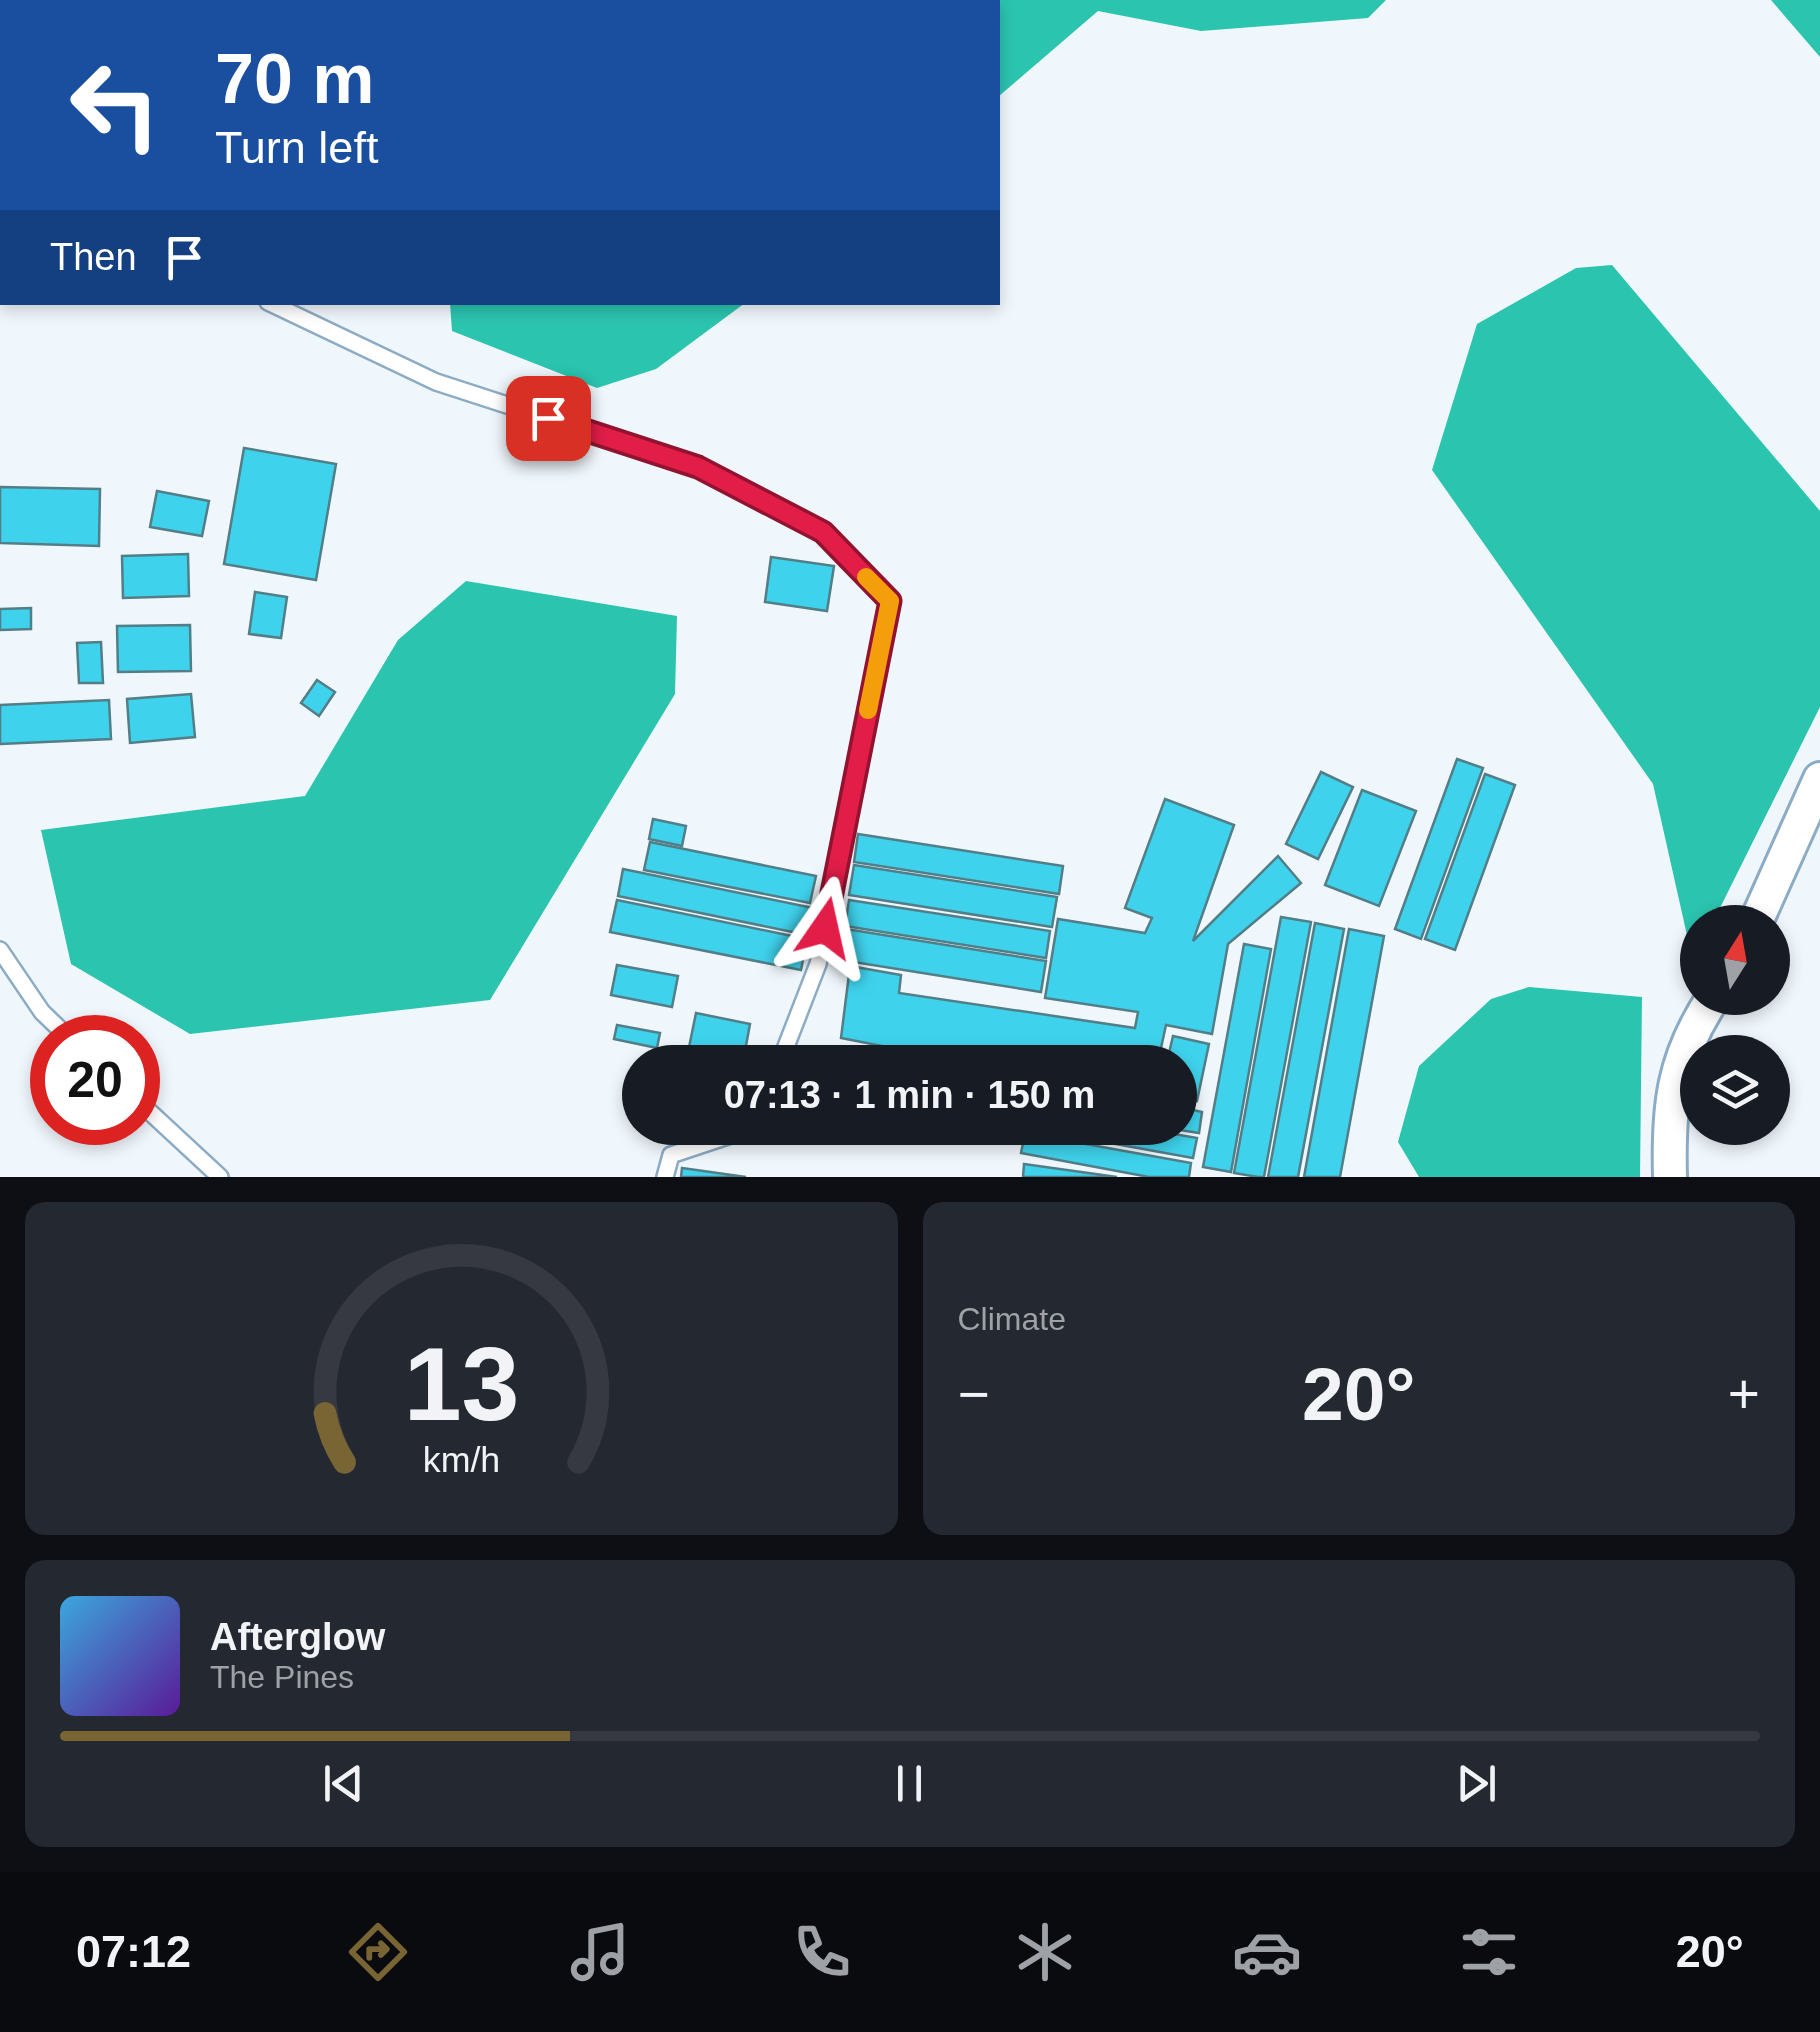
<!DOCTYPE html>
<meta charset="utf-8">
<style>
body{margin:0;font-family:Arial,sans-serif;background:#242831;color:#f1f3f6;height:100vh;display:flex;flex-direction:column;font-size:38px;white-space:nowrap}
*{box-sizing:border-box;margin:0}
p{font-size:32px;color:#9ea1a6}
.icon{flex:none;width:55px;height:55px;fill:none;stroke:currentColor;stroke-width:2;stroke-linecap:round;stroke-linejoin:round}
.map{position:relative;height:1177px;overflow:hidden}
.panel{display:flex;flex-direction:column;gap:25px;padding:25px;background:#0d0f14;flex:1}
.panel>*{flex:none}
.banner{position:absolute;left:0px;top:0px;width:1000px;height:305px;box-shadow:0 5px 15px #0003;background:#1a4fa0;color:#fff;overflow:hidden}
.needle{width:65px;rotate:11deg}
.fabs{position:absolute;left:1680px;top:905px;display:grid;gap:20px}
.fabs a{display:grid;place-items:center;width:110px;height:110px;border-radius:50%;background:#171b24;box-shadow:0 5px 15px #0003;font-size:50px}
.speed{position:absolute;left:30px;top:1015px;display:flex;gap:20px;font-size:50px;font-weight:700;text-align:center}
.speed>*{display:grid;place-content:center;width:130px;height:130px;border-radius:50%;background:#171b24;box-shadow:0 5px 15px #0003;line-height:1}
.speed .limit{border:15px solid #d22;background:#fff;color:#111}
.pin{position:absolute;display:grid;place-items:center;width:85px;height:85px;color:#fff;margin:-42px;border-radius:20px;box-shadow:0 5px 15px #0006}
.me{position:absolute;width:110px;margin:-55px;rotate:11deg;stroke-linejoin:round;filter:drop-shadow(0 0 8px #0008)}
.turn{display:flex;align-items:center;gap:35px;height:210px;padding:0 50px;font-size:45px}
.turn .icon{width:130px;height:130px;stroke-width:2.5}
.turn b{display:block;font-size:70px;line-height:85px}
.then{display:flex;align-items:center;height:95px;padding:0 50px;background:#0003;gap:20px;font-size:38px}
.big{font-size:75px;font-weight:700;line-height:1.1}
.panel .tile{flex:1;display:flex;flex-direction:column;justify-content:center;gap:15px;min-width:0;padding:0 35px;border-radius:20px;background:#242831}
.panel .dial{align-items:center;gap:0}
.dial svg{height:260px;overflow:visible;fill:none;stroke:#363941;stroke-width:7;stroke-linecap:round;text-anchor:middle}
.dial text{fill:#f1f3f6;stroke:none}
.song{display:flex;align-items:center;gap:30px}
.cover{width:120px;height:120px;border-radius:15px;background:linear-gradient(135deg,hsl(200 70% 55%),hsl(270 70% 35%))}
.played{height:10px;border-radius:5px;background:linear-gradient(90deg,#796534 30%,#363941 30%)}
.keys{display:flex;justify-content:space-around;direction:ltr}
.heat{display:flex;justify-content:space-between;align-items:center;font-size:55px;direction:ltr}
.panel .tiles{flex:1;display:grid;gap:25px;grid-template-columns:1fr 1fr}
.tile:last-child{grid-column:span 2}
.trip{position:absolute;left:622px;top:1045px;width:575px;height:100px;border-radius:50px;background:#171b24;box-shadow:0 5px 15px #0003;font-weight:700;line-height:100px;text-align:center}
.menu{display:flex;height:160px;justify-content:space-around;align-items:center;background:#090b0e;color:#9ea1a6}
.menu .icon{width:70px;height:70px}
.menu .current{color:#796534}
.menu b{font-size:45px;color:#f1f3f6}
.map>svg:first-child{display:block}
.water{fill:#2bc4af}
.building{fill:#3fd2ec;stroke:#527e87;stroke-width:2.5}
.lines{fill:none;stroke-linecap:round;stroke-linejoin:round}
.service-casing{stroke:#8cabc4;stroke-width:20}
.minor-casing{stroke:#8cabc4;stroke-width:38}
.service{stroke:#fff;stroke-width:15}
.minor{stroke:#fff;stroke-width:32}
.route-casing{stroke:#92132f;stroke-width:25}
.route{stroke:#e11d48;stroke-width:18}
.slow{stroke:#f59e0b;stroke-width:18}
</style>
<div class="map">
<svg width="1820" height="1177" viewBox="0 0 1820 1177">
<rect width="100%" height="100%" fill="#f0f7fc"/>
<g class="water">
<path d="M667,0H1386L1368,18L1201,31L1098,11L998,97V2H663Z"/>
<path d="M1771,0H1820V57Z"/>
<path d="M1612,265L1820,511V707L1713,922H1698L1693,962L1653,784L1432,470L1477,324L1576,268Z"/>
<path d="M450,303V302L745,303L656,369L597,388L452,331Z"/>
<path d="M466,581L677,616L675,694L490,1000L190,1034L71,964L41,830L305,796L398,640Z"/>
<path d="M1529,987L1642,997L1640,1177H1419L1398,1142L1419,1066L1491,999Z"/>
</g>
<g class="building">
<path d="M244,448L336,464L316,580L224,564Z"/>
<path d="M0,487L100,489L99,546L0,543Z"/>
<path d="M157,491L209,501L202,536L150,527Z"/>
<path d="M188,554L189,596L123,598L122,556Z"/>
<path d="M771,557L834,566L827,611L765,602Z"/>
<path d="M255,592L287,597L281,638L249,634Z"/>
<path d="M31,608V629L0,630V609Z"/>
<path d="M190,625L191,671L118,672L117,626Z"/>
<path d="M101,642L103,683H79L77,643Z"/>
<path d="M317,680L335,692L319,716L301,703Z"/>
<path d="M191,694L195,737L130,743L127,699Z"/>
<path d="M109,700L111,739L0,744V705Z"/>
<path d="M1457,759L1483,768L1421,939L1395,929Z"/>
<path d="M1321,772L1353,787L1318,859L1286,844Z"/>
<path d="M1485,774L1515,785L1455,950L1425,939Z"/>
<path d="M1362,790L1416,811L1379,906L1325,885Z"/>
<path d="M1165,799L1234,825L1193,941L1278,856L1301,883L1228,944L1212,1034L1166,1025L1158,1062L957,1059V1062H890L892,1048L841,1038L850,966L901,975L899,993L1135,1028L1138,1012L1045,998L1058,919L1145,933L1152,918L1125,908Z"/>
<path d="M653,819L686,826L682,846L649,839Z"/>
<path d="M858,834L1063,866L1059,894L854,862Z"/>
<path d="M650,842L816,876L810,903L644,870Z"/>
<path d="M854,865L1057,897L1052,927L849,895Z"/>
<path d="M623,869L813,908L807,935L618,896Z"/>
<path d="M617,900L807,939L801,970L610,932Z"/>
<path d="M849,900L1050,931L1046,958L845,926Z"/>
<path d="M1281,917L1311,922L1264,1177H1258L1234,1173Z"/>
<path d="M1315,923L1344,929L1298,1177H1268Z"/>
<path d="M846,929L1046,961L1041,992L841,960Z"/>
<path d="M1349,929L1384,936L1340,1177H1304Z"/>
<path d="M1244,944L1271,949L1231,1172L1203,1167Z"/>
<path d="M617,965L678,976L672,1007L611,995Z"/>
<path d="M696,1013L750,1024L743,1062H686Z"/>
<path d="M617,1025L660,1033L657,1048L614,1039Z"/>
<path d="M1173,1036L1209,1044L1197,1101L1180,1098V1062H1167Z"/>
<path d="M1180,1107L1202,1112L1199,1133L1167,1128H1180Z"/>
<path d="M1027,1128H1140L1197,1138L1193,1158Z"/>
<path d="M1025,1133L1191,1163L1189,1177H1149L1021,1153Z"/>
<path d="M1024,1164L1117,1177H1023Z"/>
<path d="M682,1168L746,1177H681Z"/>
</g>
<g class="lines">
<defs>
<g id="service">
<path d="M335,2V0"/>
<path d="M268,302L436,382L698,467L823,532L890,601L818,964L780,1062"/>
<path d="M0,950L42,1012L69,1038"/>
<path d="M138,1101L220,1177"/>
<path d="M665,1177L671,1155L752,1128"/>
</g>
<g id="minor">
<path d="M1756,922L1820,779"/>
<path d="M1670,1177C1668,1106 1673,1058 1713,998"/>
</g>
</defs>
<use href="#service" class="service-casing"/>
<use href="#minor" class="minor-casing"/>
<use href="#service" class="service"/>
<use href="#minor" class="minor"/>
</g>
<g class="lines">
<defs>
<path id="route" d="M548,418L698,467L823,532L890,601L825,928"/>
</defs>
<use href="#route" class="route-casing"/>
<use href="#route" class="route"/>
<path class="slow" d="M866,577L890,601L868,710"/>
</g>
</svg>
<div class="fabs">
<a><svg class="needle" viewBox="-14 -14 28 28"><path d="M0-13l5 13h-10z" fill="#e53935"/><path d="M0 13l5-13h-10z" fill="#9ea1a6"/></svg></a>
<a><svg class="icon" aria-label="layers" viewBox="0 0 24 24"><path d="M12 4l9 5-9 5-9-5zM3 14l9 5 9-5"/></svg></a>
</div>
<div class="speed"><div class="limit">20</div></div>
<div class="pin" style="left:548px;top:418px;background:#d93025"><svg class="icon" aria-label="arrive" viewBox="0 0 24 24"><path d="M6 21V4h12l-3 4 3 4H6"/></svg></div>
<svg class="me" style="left:825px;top:928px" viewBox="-20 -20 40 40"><path d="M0-17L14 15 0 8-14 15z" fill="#e11d48" stroke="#fff" stroke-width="4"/></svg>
<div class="trip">07:13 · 1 min · 150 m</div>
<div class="banner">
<div class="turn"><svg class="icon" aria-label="left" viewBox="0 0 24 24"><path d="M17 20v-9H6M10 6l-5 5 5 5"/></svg><div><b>70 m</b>Turn left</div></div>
<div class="then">Then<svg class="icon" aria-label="arrive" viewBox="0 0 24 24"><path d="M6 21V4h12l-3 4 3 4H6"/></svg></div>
</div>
</div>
<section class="panel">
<div class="tiles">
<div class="tile dial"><svg viewBox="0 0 100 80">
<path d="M14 69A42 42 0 1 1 86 69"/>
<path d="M14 69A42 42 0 0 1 8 54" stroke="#796534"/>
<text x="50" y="56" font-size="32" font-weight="700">13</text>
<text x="50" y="72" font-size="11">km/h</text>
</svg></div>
<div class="tile"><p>Climate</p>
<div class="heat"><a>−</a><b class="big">20°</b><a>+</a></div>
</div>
<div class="tile">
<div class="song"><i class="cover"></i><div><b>Afterglow</b><p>The Pines</p></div></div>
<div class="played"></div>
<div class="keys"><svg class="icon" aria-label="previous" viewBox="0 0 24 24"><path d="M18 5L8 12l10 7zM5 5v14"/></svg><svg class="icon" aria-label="pause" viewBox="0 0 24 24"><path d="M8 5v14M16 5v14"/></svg><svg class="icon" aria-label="next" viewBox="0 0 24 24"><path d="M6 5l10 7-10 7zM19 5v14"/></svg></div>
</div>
</div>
</section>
<nav class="menu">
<b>07:12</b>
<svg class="icon current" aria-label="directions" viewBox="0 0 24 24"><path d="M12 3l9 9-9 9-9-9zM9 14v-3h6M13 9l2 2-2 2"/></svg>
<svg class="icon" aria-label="music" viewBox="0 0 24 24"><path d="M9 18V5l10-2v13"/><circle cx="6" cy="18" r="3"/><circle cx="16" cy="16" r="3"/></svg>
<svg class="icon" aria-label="phone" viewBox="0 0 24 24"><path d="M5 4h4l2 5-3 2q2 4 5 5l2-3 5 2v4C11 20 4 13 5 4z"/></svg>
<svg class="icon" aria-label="climate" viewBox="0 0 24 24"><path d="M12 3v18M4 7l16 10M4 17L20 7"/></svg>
<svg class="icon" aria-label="car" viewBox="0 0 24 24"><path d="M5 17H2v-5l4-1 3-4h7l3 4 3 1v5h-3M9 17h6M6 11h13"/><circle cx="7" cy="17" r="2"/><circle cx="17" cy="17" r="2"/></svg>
<svg class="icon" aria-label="filters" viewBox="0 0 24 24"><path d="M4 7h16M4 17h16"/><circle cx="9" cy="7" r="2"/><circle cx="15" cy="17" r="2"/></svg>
<b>20°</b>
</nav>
